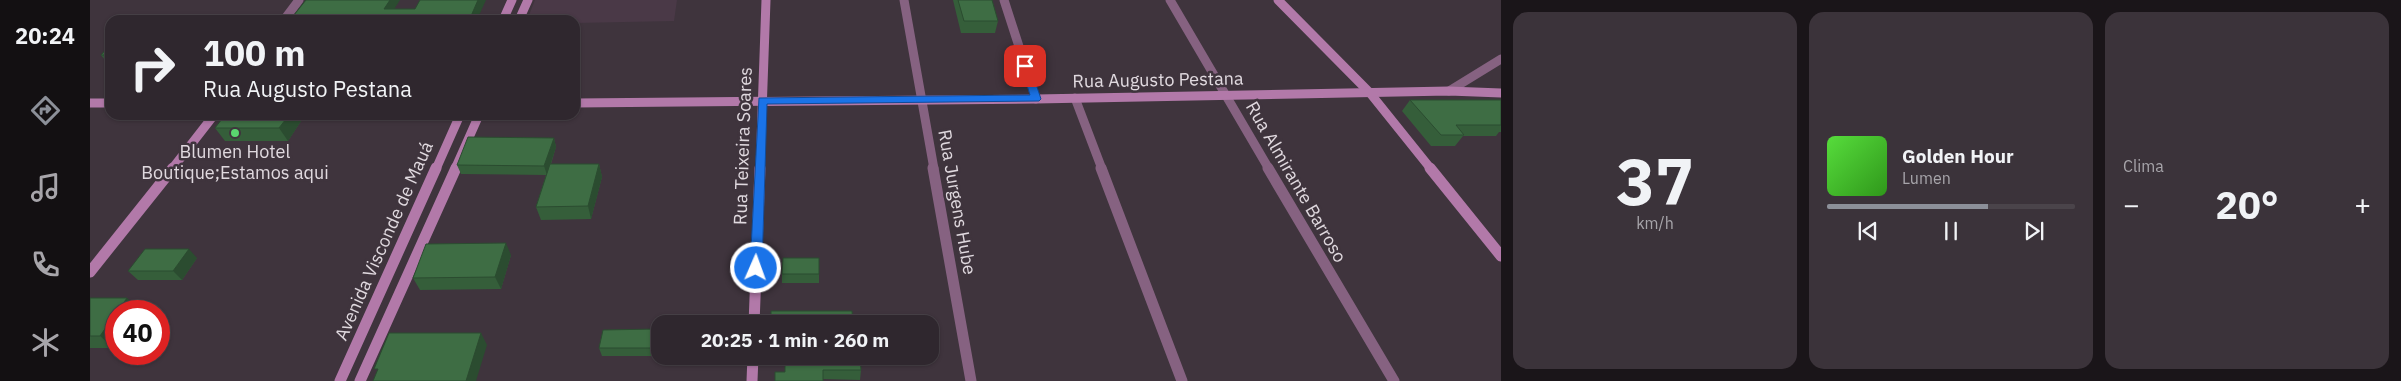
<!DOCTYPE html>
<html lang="pt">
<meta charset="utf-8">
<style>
body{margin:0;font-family:"IBM Plex Sans",sans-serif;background:#3b333a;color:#f1f3f6;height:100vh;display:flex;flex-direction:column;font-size:19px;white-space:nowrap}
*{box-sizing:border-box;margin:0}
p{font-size:16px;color:#a7a5aa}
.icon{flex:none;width:28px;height:28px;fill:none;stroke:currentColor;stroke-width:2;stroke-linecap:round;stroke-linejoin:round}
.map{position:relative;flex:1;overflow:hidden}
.drawer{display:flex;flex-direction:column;gap:12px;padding:12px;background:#1a1519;width:900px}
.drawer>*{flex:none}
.banner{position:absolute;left:15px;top:15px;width:475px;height:105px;border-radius:15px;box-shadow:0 1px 4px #0004,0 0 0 1px #4a444a;background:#2f272e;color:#f1f3f6;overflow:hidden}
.speed{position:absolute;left:15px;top:300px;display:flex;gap:10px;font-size:25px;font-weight:700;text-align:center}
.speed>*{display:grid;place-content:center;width:65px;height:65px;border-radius:50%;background:#2f272e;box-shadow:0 1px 4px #0004,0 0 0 1px #4a444a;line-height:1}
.speed .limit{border:8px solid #d22;background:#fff;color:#111}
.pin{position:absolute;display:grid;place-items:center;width:42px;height:42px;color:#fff;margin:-21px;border-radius:10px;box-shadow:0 2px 8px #0006}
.me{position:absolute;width:55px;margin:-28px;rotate:2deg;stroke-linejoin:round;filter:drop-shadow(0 0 4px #0008)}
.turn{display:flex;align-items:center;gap:18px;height:105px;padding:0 15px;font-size:22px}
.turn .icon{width:65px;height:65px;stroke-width:2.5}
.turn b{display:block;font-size:35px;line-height:42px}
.big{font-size:38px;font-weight:700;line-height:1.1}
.drawer .tile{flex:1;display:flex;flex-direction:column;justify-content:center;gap:8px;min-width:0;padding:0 18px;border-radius:15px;background:#3b333a}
.drawer .dial{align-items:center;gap:0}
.dial b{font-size:65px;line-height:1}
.song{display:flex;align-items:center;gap:15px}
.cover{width:60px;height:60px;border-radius:8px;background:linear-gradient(135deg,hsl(110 70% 55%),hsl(110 70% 35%))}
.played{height:5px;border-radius:2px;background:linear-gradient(90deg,#8c9099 65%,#4a444a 65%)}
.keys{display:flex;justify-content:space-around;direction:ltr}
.heat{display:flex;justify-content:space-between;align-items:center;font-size:28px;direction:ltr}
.drawer .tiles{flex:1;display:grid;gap:12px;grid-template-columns:repeat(3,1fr)}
.trip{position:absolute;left:561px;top:315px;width:288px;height:50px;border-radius:15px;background:#2f272e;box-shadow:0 1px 4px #0004,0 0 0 1px #4a444a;font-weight:700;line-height:50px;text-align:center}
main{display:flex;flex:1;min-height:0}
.dock{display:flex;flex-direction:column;width:90px;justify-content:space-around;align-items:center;background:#131012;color:#a7a5aa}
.dock .icon{width:35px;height:35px}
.dock .selected{color:#8c9099}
.dock b{font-size:22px;color:#f1f3f6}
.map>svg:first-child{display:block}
.built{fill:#4a3947}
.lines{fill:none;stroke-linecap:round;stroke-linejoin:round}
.street-far1{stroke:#866281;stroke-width:9}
.street{stroke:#866281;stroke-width:11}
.secondary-far1{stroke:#b279a9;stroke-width:9}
.secondary{stroke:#b279a9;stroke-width:11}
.wall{fill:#355e3a}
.shaded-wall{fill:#2b4c30}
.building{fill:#3e6d44;stroke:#2b4c30}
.route{fill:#1a73e8;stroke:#114b97}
.poi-dot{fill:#5ad56f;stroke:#3f343d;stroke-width:2}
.labels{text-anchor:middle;stroke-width:5;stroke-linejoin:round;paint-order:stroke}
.street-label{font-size:18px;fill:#e0d9df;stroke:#3f343d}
.poi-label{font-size:18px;fill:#e0d9df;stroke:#3f343d}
</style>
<main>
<nav class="dock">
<b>20:24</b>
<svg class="icon selected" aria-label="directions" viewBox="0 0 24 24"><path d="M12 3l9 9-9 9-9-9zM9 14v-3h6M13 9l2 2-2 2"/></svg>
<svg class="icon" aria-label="music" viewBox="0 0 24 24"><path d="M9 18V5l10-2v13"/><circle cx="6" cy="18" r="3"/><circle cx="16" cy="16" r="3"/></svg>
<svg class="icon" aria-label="phone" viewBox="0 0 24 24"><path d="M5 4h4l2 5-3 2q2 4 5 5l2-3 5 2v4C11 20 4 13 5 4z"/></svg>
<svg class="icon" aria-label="climate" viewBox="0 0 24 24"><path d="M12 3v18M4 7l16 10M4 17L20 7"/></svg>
</nav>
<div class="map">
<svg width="1411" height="381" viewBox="0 0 1411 381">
<rect width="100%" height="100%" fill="#3f343d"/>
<path class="built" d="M445,0H587L584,21L485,23V20H437Z"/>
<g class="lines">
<g class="street-far1">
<path d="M814,0L844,169"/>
<path d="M914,0L946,99"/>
<path d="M1080,0L1179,169"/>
<path d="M194,20L209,0"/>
<path d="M1359,91L1411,59"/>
<path d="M985,98L1012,169"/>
</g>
<g class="street">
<path d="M843,168L881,381"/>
<path d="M1011,168L1092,381"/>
<path d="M1178,168L1304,381"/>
</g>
<g class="secondary-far1">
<path d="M1188,0L1280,93L1341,169"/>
<path d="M413,20L422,0"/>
<path d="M429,20L438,0"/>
<path d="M0,103H20"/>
<path d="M485,103L946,99L1359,91L1411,93"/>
<path d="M82,169L124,115"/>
<path d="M346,169L370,115"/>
<path d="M365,169L389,115"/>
<path d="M670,169L676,0"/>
</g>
<g class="secondary">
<path d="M1340,168L1411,256"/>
<path d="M0,272L83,168"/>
<path d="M664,324L670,168"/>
<path d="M250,381L346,168"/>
<path d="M270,381L366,168"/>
<path d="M662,381L663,356"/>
</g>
</g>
<g class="wall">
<path d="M863,0H902L908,21L905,33H871Z"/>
<path d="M20,45V66L11,55Z"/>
<path d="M1320,100H1411V132H1409L1406,136H1373L1365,146H1341L1312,111Z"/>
<path d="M135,115H207L211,121L198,141H135L125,128Z"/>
<path d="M464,138L466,147L461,164H509L512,177L501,219L451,220L446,207L456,175L371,174L367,165Z"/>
<path d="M421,255L411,289L330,290L323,278Z"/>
<path d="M107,258L92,280H48L38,271Z"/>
<rect x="692" y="274" width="37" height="9"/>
<path d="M0,298L51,310L24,348H0Z"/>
<path d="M568,338L565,356H512L509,348Z"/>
<path d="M695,356L771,370L770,380L733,379L695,372Z"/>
</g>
<g class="shaded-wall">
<path d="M300,0H310L298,19L294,9Z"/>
<path d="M388,0H396L387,20L381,16Z"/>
<path d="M199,115H207L211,121L198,141L189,128Z"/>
<path d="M464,138L466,147L457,175L454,166Z"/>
<path d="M509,164L512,177L501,219L498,206Z"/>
<path d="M416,243L421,255L411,289L405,277Z"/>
<path d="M99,249L107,258L92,280L83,271Z"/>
<path d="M37,298L51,310L50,311H28Z"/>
<path d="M26,313V345L24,348L10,336Z"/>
<path d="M566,329L568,338L565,356L563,348Z"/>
<path d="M391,333L397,345L386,381H376Z"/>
</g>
<g class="building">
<path d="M216,0H300L294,9H325L330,0H388L381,16L389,15L387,20H200Z"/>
<path d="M868,0H902L908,21H874Z"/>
<path d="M20,45V58H15L18,55H11Z"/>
<path d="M1320,100H1411V125H1366L1374,135H1351Z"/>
<path d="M135,115H199L189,128H125Z"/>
<path d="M378,137L464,138L454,166L367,165Z"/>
<path d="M460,164H509L498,206L446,207Z"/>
<path d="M416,243L405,277L323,278L336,244Z"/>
<path d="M55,249H99L83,271H38Z"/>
<path d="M693,258H729V274H692Z"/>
<path d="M0,298H37L28,311H26V313L10,336H0Z"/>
<path d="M681,311H762L763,324H681Z"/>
<path d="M566,329L563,348H509L513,330Z"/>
<path d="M299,333H391L376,381H283L288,369H284Z"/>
<path d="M695,356H770L771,370H733V381H685V372H695Z"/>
</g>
<path class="route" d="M935,63L940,66L951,99L949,101L677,104L672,268L666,273L662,272L660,268L669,98L940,95L931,66Z"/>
<circle class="poi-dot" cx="145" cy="133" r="5"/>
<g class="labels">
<g class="street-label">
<text transform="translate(1068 80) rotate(-1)" y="6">Rua Augusto Pestana</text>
<text transform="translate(653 146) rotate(-88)" y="6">Rua Teixeira Soares</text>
<text transform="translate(1206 182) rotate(60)" y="6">Rua Almirante Barroso</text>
<text transform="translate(867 202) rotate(80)" y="6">Rua Jurgens Hube</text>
<text transform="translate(294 241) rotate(-66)" y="6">Avenida Visconde de Mauá</text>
</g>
<g class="poi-label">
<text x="145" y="158">Blumen Hotel<tspan x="145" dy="21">Boutique;Estamos aqui</tspan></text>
</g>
</g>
</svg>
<div class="speed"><div class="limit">40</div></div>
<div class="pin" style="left:935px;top:66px;background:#d93025"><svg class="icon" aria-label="arrive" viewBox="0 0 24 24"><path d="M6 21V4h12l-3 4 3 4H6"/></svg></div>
<svg class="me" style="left:666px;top:268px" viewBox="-20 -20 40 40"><circle r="17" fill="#1a73e8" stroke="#fff" stroke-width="3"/><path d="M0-11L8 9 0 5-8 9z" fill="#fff"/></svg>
<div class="trip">20:25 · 1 min · 260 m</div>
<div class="banner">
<div class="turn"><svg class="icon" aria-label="right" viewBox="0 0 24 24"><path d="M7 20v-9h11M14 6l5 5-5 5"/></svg><div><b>100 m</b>Rua Augusto Pestana</div></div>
</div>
</div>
<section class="drawer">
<div class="tiles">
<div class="tile dial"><b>37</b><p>km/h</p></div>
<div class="tile">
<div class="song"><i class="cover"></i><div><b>Golden Hour</b><p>Lumen</p></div></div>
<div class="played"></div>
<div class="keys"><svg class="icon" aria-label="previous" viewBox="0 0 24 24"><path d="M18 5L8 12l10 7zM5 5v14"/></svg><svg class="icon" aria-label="pause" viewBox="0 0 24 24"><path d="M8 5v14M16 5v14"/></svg><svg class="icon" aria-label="next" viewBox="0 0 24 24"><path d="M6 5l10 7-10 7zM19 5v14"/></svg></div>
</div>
<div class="tile"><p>Clima</p>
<div class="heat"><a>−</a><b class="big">20°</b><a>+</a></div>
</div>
</div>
</section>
</main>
